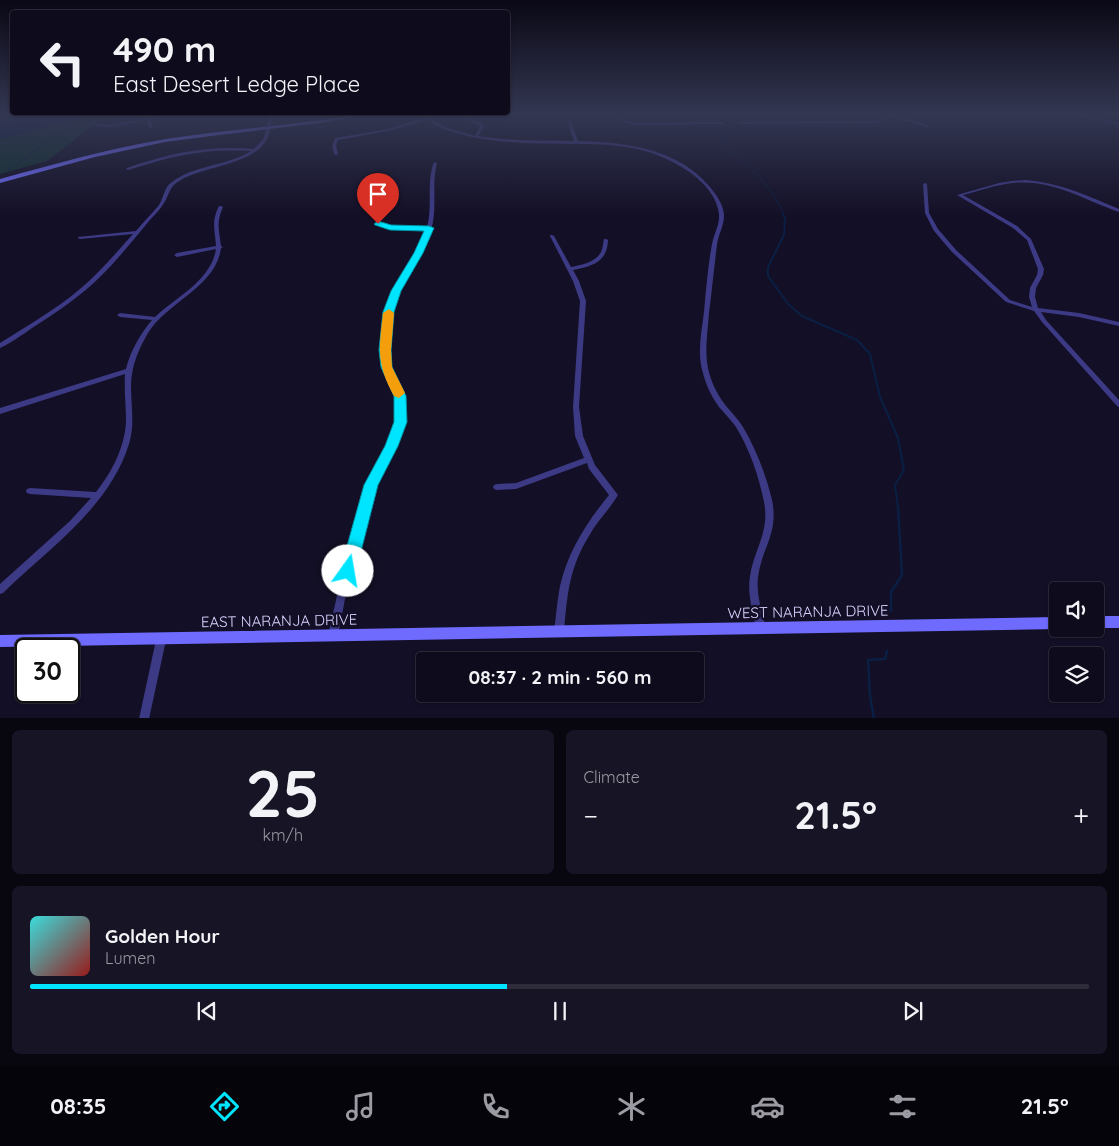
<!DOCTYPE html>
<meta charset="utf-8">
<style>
body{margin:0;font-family:Quicksand,sans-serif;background:#171425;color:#f1f3f6;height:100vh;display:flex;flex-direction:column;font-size:19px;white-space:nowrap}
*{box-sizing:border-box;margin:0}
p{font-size:16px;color:#9b9ba3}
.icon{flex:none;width:28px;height:28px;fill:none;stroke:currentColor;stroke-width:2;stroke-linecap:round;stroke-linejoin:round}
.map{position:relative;height:718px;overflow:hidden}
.drawer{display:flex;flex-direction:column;gap:12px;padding:12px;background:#08060f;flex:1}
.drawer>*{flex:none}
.banner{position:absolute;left:10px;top:10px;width:500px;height:105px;border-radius:5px;box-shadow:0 1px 4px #0004,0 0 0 1px #2e2b3b;background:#0e0b1c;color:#f1f3f6;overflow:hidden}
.buttons{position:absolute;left:1049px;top:582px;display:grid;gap:10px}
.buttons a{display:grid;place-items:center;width:55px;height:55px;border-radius:5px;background:#0e0b1c;box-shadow:0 1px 4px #0004,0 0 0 1px #2e2b3b;font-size:25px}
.speed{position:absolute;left:15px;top:638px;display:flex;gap:10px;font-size:25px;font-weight:700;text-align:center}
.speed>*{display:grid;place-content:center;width:65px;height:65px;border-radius:50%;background:#0e0b1c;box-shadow:0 1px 4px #0004,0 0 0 1px #2e2b3b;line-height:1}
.speed .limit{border:2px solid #111;border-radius:8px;background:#fff;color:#111}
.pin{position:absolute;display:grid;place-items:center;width:42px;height:42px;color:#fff;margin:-51px -21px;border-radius:50% 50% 50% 0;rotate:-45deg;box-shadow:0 0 5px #0007}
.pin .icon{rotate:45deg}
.me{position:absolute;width:55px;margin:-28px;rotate:13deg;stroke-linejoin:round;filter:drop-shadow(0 0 4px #0008)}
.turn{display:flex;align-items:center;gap:18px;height:105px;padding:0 20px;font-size:22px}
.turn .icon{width:65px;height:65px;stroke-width:2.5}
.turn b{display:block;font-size:35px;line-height:42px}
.big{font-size:38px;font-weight:800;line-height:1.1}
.drawer .card{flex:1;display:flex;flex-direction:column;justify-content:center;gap:8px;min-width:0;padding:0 18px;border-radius:8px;background:#171425}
.drawer .dial{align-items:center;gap:0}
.dial b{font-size:65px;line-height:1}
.song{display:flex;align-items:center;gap:15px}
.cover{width:60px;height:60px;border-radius:8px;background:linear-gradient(135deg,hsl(180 70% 55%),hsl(0 70% 35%))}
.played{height:5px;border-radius:2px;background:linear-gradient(90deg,#00e5ff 45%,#2e2b3b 45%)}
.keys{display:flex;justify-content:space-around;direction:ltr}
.heat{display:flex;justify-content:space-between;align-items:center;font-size:28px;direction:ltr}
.drawer .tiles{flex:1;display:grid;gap:12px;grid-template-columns:1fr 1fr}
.card:last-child{grid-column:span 2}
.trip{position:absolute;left:416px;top:652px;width:288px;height:50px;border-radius:5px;background:#0e0b1c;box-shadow:0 1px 4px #0004,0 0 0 1px #2e2b3b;font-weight:800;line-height:50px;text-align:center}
.tabs{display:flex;height:80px;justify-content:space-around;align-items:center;background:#06040b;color:#9b9ba3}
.tabs .icon{width:35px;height:35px}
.tabs .current{color:#00e5ff}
.tabs b{font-size:22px;color:#f1f3f6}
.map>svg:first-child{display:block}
.green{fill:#12302f}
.water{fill:#0a1f44}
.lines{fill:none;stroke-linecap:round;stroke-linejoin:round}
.stream-far2{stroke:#0a1f44;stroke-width:1}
.stream-far1{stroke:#0a1f44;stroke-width:2}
.stream{stroke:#0a1f44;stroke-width:2.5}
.street{fill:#3d3a85;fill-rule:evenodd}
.secondary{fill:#6f6bff;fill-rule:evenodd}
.route{fill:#00e5ff;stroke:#0095a6}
.slow{fill:#f59e0b}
.labels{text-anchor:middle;stroke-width:5;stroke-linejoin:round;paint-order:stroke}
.near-street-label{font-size:15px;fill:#d9d4ff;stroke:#130f26}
</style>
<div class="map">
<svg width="1119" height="719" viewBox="0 0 1119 719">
<rect width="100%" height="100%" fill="#130f26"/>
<path class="green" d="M0,115H132L98,122L47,161L0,174Z"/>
<path class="water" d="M0,115H91L0,139Z"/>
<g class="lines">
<g class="stream-far2">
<path d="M725,115L730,125L726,136L719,140C743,162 772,184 784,215"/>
<path d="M8,170L83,115"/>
</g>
<path class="stream-far1" d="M783,214L785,218L784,235L768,267V276L788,304L802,316L857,340L870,354L880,397L898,438L904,470L895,485L898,507"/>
<g class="stream">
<path d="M891,611V592L902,575L898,506"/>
<path d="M874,719L870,695L868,660L885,659L887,651"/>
</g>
<g class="street">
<path d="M163,115H171L151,120L153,127L151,128L149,127L147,120L111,127L96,126L94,125L96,124L111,125Z"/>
<path d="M211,115H215L218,117L215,118Z"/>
<path d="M269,115H273C271,122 271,130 268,137C255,167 199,165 175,184C169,189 168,197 164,203C160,210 154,215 149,221C134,239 119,258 102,275C81,296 57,312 32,328C22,335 11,343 0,348V343C27,326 55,310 80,289C99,273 116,253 133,234L80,239L78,238V237L136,231C143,222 152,214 159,205C164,197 164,187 172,182C194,165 227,166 251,151C220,149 191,152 162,160C150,163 139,167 128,170L126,169L127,168C169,153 209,145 254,149L264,138Z"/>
<path d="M418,115H423L448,128L475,136L480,127L479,125L456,115H461L481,123L484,127L478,136C511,141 541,141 574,141L567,120L570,119L578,141C624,142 677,148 709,186C716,194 724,205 724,216C724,226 718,235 717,245C714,268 712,290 709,313C708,329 705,346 707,362C709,378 716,393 726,406C732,413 738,419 743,427C756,449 766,475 772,500C779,533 762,547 758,577C756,594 762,612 766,629L764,632L761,634L758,632L756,629C753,612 747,594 750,576C754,549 770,532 764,502C759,477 750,450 736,427C731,420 725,414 719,407C710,395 704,380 701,365C698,348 702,329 704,312C706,289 708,266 712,244C714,234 720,224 719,214C716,186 685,167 662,157C637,146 607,144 580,144C535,143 490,145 447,130C440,128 433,123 427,120L388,131L338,140L336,146L338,154L336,155L334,154L332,146L335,138L388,129L424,118Z"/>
<path d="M618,115H622L625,120L637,123L722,122L724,123L722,124L637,125L623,122Z"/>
<path d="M889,115H895L930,126L927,127L894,117L876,123L739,124L737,123L739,122L876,121L890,116Z"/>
<path d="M1077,115H1084L1119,123V125Z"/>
<path d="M434,162L437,163C431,185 438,208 431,230C425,250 411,265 402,283C392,302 390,322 388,342C388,351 389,360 391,368C397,386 407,403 404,423C401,442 389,457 380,474C375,483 372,493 369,502C354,545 347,591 338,635L336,638L333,640L330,638L328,635C339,591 346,545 361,502C365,490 370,478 376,467C383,454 393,442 396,427C403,399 382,377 382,349C382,327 386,303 396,283C406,265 419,250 426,230L390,228L376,224L378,223L390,226L427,227C433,206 426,183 434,162Z"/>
<path d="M1026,180C1060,183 1089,196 1119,209V212C1082,199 1053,179 1012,183C995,185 979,191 963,195L1017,226L1031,239L1044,269L1043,275L1036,288L1035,297L1038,308L1079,313L1119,322V326L1079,317L1041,312L1046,320L1119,400V407L1117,406L1042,322L1034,311L1006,302L952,252L934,231L925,213L923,184L925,183L927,184L929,213L938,229L956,250L1010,300L1032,307L1029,297L1030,288L1037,275L1038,269L1027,240L1013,228L957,195L999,183L1012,181Z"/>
<path d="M219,206H221L223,207C216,223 219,229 221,246L223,247L221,248C216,287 167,302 148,333C138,350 131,367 131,387C131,406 135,425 129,444C109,508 49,548 3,593L0,594V584L70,521L91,498L30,494L27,493L26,491L27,489L30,488L96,492C112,472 125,447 126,421C126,405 124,390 125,374L0,414V408L126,369C130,352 140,334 152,320L120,317L117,315L120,313L155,317C176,297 211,281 216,249L177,257L174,255L177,253L216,246C215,230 211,222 219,206Z"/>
<path d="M550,235H552L554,236L571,267C582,265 596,262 601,252C603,248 603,243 604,239H606L608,240C607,263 592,266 573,270L579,281L586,301L579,407L583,436L595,465L618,495C610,509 597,521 589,536C569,568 567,596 564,632L562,635L559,637L556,635L554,632C556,617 557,601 560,586C568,551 587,522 609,495L589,469L587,463L516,489L497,490L494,489L493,487L494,485L497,484L516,483L584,458L575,436L573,407L580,301L573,281L550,236Z"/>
<path d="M161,635L164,637L166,640L149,719H139L156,640L158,637Z"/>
</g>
<g class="secondary">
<path d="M354,115H366L320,123L211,136L165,142L95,157L0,183V179C55,164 110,148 166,139C228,129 292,126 354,115Z"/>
<rect x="1095" y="616" width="24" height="12"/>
<path d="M1058,617V629H1059H1058L0,647V635Z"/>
</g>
</g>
<linearGradient id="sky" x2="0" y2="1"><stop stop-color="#0a0815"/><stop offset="0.53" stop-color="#333752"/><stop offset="1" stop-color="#333752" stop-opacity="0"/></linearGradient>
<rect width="1119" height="216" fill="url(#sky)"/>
<path class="route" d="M378,221L391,225L429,226L434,228L423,253L401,291L394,312L391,350L392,367L406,396L407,422L398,446L378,485L356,571L354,577L348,579L343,577L340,571L364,485L385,446L394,422V396L381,367L379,350L383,312L391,291L414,253L424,231L390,230L375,225L374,224Z"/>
<path class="slow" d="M389,309L394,313L391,350L392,367L405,393L399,398L394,396C376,363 379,349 383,313Z"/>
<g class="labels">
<g class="near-street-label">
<text transform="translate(808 612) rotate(-1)" y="5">WEST NARANJA DRIVE</text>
<text transform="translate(279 621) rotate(-1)" y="5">EAST NARANJA DRIVE</text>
</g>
</g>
</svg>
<div class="buttons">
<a><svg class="icon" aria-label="sound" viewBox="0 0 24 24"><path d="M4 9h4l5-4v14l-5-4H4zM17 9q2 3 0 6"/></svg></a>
<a><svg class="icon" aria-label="layers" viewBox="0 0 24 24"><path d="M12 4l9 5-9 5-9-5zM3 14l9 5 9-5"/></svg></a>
</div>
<div class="speed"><div class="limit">30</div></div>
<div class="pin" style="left:378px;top:224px;background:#d93025"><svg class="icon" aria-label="arrive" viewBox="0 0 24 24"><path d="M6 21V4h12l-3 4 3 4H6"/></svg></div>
<svg class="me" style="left:348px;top:571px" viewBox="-20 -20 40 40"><circle r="19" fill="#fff"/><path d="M0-13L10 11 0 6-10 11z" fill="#00e5ff"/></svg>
<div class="trip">08:37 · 2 min · 560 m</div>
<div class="banner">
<div class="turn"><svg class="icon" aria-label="left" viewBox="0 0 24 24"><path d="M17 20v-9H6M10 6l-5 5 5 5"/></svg><div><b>490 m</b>East Desert Ledge Place</div></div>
</div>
</div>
<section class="drawer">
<div class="tiles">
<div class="card dial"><b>25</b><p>km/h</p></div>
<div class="card"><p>Climate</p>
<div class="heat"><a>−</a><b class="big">21.5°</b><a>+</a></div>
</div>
<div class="card">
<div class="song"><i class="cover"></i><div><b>Golden Hour</b><p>Lumen</p></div></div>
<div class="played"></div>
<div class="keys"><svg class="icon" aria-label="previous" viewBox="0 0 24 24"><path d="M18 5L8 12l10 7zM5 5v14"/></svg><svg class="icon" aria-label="pause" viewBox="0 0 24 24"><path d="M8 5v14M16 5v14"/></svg><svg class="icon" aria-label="next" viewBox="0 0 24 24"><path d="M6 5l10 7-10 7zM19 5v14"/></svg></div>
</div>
</div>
</section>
<nav class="tabs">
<b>08:35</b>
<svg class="icon current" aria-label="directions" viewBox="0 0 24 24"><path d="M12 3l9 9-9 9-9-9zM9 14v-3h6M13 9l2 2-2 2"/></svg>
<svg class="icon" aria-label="music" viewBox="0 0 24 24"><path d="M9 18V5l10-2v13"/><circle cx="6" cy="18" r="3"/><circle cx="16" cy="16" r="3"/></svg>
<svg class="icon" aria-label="phone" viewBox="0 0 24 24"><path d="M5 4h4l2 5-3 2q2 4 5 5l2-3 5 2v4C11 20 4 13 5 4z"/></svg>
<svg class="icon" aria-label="climate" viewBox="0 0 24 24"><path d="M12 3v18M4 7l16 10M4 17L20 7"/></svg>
<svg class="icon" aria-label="car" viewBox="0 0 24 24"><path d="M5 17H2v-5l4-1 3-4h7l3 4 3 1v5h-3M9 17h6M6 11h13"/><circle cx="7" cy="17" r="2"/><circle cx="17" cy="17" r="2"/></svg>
<svg class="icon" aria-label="filters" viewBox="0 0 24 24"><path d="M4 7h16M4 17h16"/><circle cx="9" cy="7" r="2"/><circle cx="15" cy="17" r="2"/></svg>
<b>21.5°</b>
</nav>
